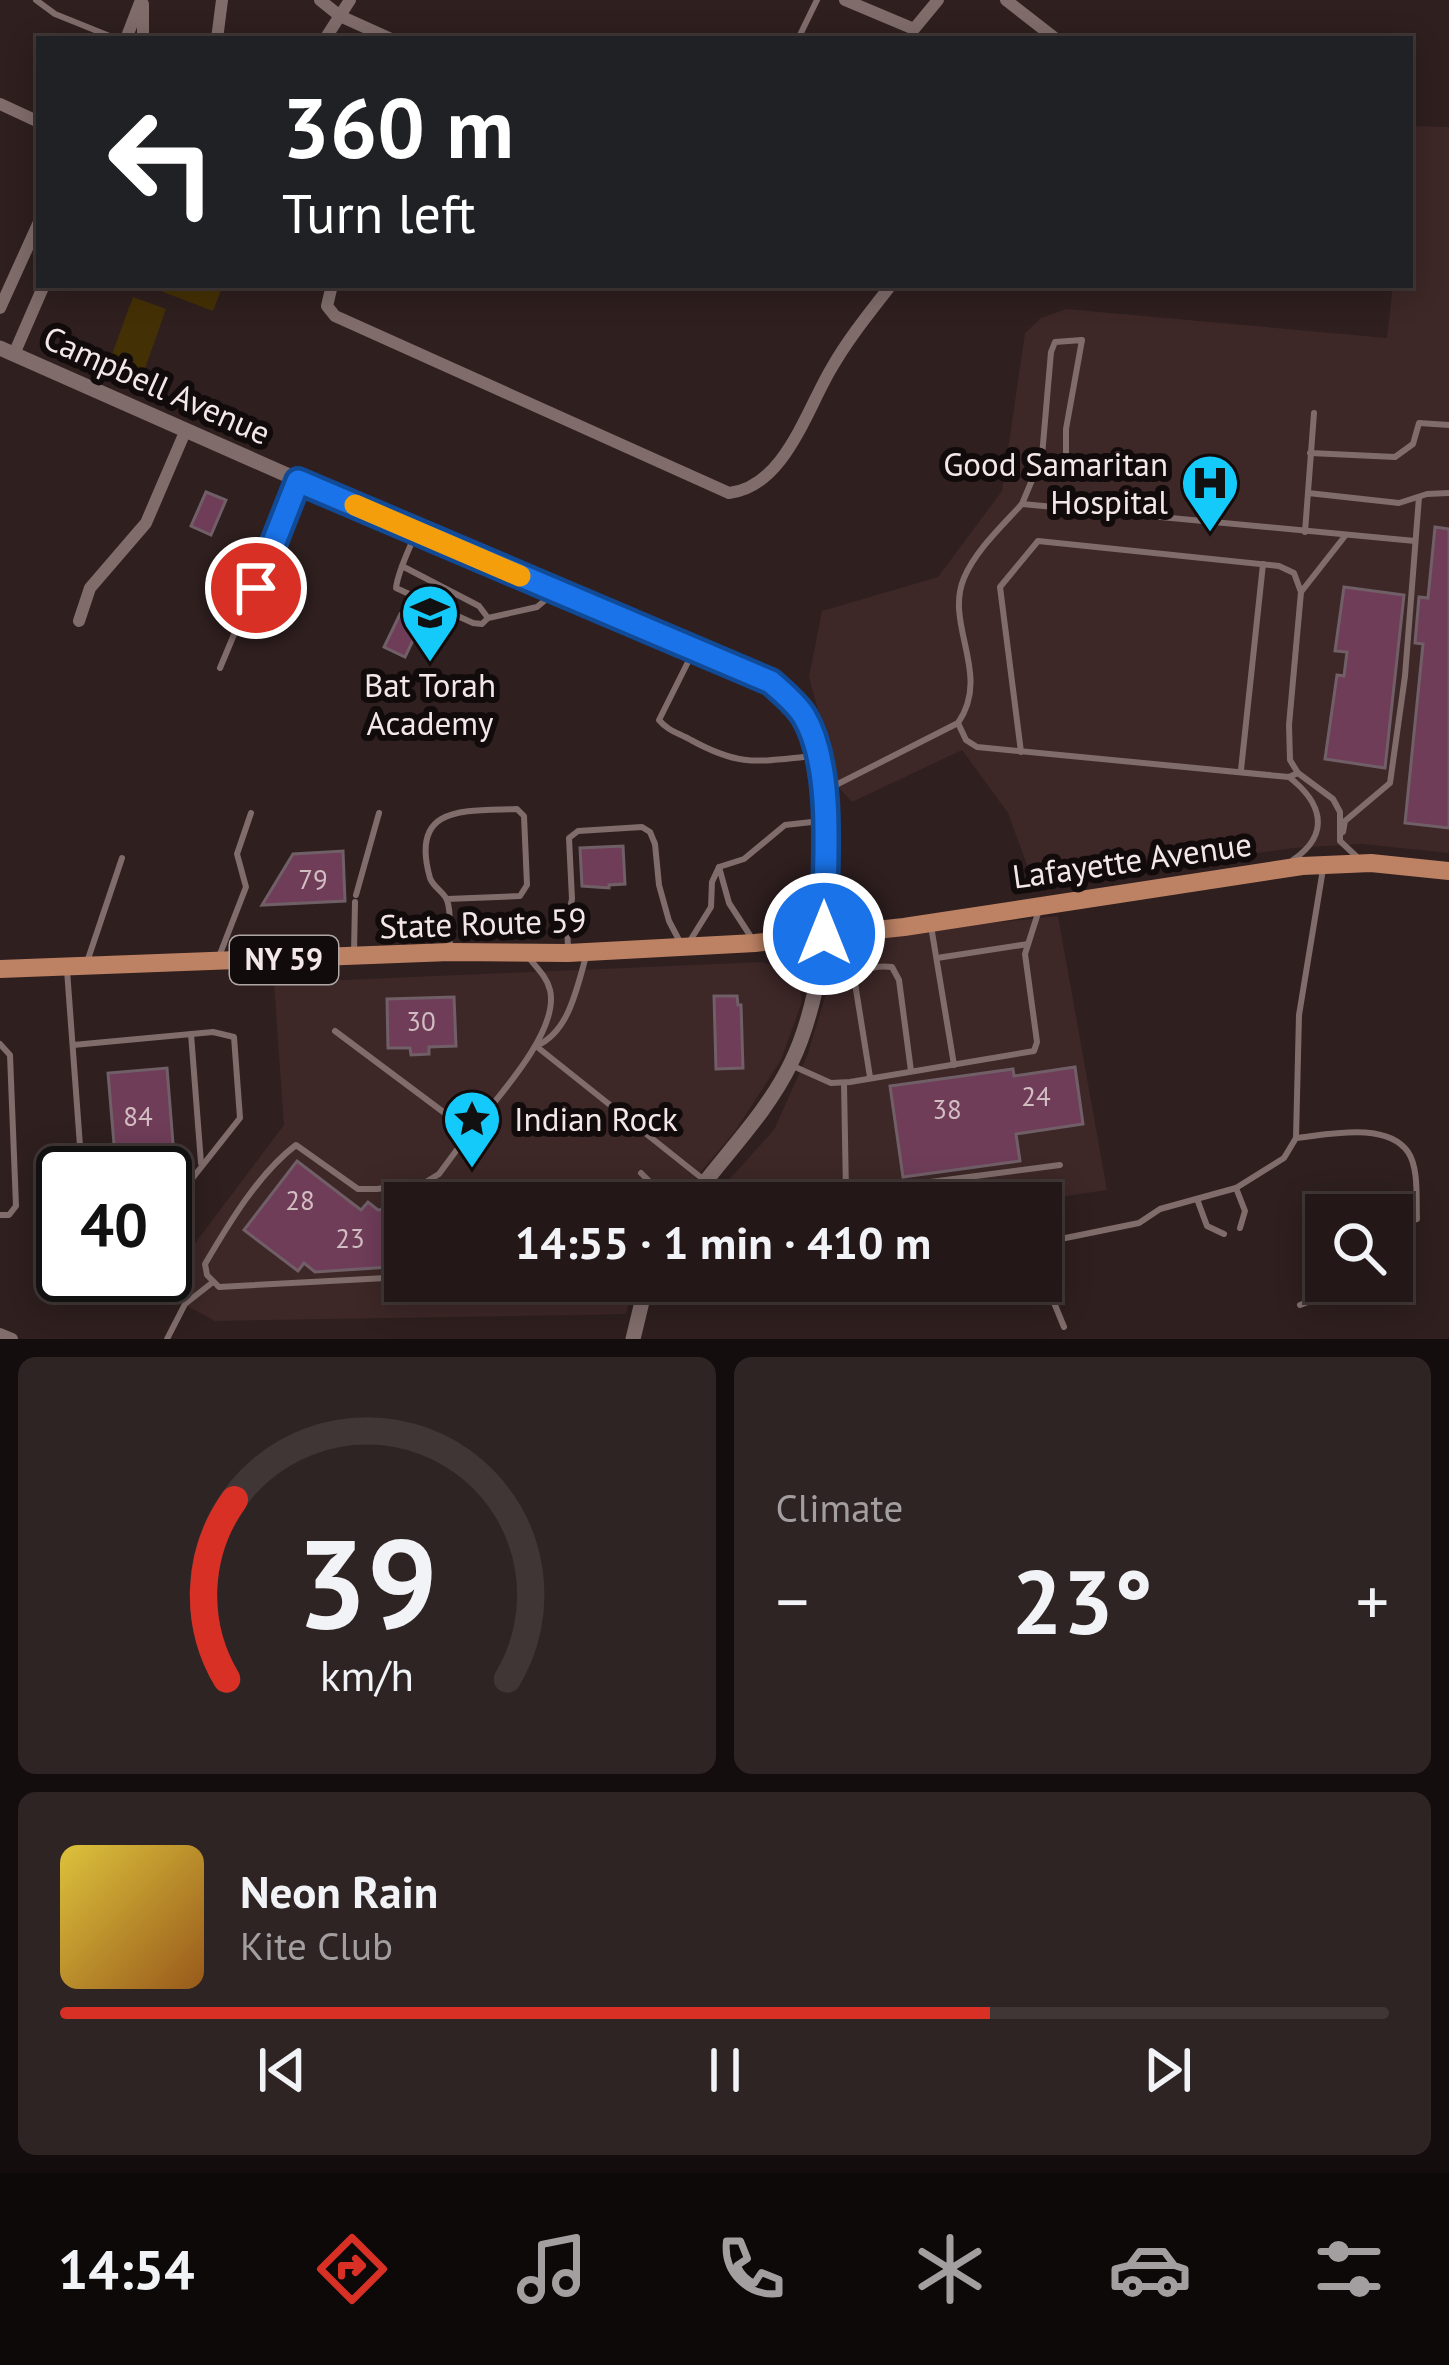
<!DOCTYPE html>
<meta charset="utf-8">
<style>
body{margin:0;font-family:"PT Sans",sans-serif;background:#2f2424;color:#f1f3f6;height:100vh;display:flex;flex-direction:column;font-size:45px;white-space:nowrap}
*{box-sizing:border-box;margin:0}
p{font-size:39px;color:#a39fa1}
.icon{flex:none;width:66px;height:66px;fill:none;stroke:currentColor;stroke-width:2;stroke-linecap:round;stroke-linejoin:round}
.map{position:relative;height:1339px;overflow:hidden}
.panel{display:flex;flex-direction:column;gap:18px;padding:18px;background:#130d0d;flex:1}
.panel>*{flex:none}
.top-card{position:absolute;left:36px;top:36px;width:1377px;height:252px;border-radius:0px;box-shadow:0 6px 30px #0003,0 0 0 3px #403636;background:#202124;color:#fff;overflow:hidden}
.tools{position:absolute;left:1305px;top:1194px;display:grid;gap:24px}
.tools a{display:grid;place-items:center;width:108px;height:108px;border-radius:0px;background:#231717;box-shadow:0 6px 30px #0003,0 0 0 3px #403636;font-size:60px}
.speed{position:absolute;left:36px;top:1146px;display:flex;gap:24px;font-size:60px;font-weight:700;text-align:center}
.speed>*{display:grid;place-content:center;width:156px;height:156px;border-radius:50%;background:#231717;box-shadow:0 6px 30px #0003,0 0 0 3px #403636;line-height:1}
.speed .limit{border:6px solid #111;border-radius:18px;background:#fff;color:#111}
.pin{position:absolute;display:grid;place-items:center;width:102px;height:102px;color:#fff;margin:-51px;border:6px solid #fff;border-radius:50%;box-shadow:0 3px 12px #0007}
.me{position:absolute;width:132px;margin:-66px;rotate:0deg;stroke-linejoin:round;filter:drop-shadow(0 0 9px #0008)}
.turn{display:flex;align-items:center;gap:42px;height:252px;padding:0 48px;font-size:54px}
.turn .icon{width:156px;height:156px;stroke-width:2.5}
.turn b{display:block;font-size:84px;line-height:102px}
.big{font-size:90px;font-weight:600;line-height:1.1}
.panel .widget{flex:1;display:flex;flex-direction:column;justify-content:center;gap:18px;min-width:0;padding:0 42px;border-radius:18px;background:#2f2424}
.panel .dial{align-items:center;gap:0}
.dial svg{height:312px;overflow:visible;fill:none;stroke:#403636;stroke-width:7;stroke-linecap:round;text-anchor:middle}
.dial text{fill:#f1f3f6;stroke:none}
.song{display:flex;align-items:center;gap:36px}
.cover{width:144px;height:144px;border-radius:18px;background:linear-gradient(135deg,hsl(50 70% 55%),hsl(30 70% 35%))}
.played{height:12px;border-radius:6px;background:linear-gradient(90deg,#d93025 70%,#403636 70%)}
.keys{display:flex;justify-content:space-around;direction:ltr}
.heat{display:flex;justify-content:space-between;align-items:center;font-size:66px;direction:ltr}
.panel .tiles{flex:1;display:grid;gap:18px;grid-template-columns:1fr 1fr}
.widget:last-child{grid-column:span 2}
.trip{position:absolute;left:384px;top:1182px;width:678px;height:120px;border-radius:0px;background:#231717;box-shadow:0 6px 30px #0003,0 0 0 3px #403636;font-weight:600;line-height:120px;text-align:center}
.tab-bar{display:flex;height:192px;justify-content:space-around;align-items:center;background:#0e0909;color:#a39fa1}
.tab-bar .icon{width:84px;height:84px}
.tab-bar .active{color:#d93025}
.tab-bar b{font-size:54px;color:#f1f3f6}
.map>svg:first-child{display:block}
.built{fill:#3d2727}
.green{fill:#443005}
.building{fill:#6f3d58;stroke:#705f67;stroke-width:3}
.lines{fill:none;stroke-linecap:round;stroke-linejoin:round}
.service{stroke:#7f6c6b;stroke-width:6}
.minor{stroke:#7f6c6b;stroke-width:12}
.tertiary{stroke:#7f6c6b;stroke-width:15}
.primary{stroke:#bd8264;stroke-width:18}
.route-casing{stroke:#114b97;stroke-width:30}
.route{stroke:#1a73e8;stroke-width:21}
.slow{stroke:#f59e0b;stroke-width:21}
.labels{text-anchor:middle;stroke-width:12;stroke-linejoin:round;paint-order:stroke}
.number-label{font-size:27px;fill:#d2bdc3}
.shield{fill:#120b0b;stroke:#b0a6a5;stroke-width:3}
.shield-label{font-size:30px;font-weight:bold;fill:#f3e8e7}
.street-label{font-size:33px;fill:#f3e8e7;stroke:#120b0b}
.poi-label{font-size:33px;fill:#f3e8e7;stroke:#120b0b;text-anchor:end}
</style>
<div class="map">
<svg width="1449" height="1339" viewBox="0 0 1449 1339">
<rect width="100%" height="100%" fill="#2f1f1f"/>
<g class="built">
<path d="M1410,126L1449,127V853L1362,844L1294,848L1034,884L1008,813L962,750L852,802L839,788L809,677L822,611L938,577L1002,491L1025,333L1041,318L1066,309L1387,338L1393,285H1410Z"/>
<path d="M1058,916L1107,1190L1020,1203H708L774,1130L807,1056L835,965L864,937Z"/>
<path d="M763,962L797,974L802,1002L781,1060L736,1130L675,1203H405V1281H633L626,1314L215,1321L159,1291L284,1125L274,983Z"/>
</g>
<g class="green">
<path d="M145,285H223L213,311Z"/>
<path d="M133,297L166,309L142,377L108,365Z"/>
</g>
<g class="building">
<path d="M206,492L226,500L211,535L191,526Z"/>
<path d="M1435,527L1449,529V828L1405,823L1423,644L1415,643L1419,597L1428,598Z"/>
<path d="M1344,587L1404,595L1385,768L1325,759L1337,675L1344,676L1347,652L1335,651Z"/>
<path d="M400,614L421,624L405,657L384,647Z"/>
<path d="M623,846L625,884L609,885V888L582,886L580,848Z"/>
<path d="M343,851L345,901L262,905L293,854Z"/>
<path d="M714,996H737L738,1005H741L743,1068L716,1069Z"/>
<path d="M454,997L456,1046L429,1047V1054L411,1055L410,1048H388L387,999Z"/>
<path d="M1075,1067L1083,1124L1016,1134L1020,1161L903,1177L890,1086L1013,1069L1014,1076Z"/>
<path d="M167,1068L174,1156L109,1160L108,1145L114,1144L108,1073Z"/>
<path d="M297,1161L361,1210L368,1202L378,1210L405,1207V1266L315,1272L304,1263L298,1271L244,1230Z"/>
<path d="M495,1182L524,1203L538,1185L553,1182L578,1203H479Z"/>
</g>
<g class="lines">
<g class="service">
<path d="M36,0L55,14L117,39"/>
<path d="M798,39L817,0"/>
<path d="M1310,453L1395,457L1413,444L1419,423L1449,425"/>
<path d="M1308,493L1399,503L1427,494L1449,493"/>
<path d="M1022,504L1042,456L1051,352L1055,342L1082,340L1066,429V469"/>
<path d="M1305,532L1314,413"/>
<path d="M1345,536L1301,592L1289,725L1290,760L1298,773L1333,799L1340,812V841L1356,856"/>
<path d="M402,566L479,606L488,618L482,624L473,623L396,588C398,571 408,552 415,535"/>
<path d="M488,618L537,607L555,592"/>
<path d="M693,652L659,720C668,731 679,733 691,740C742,768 759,761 814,756"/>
<path d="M220,668L297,484"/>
<path d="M958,723L966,740L977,747L1289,777L1298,773"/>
<path d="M1021,752L1000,587L1038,541L1279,566L1294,573L1301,592"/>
<path d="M1241,770L1263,564"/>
<path d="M1289,777C1321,802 1332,833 1293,860"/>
<path d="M826,790L958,723C992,674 944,625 964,578C976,550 1002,526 1022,504L1415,541"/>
<path d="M1343,832L1345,821L1390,783L1405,676L1419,497"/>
<path d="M719,867L744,859L785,825L821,821"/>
<path d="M356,895L379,813"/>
<path d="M447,899L520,896L527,885L524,816L517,809C465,811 409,804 430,878C433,887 444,892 447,900C452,913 449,934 450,948"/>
<path d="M931,926L954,1065"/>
<path d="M688,944L711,907L712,882L719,867L729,903L753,940"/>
<path d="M568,948L567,922L572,899L569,838L578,831L642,827L650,832L655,844L659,885L669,921L680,942"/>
<path d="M354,953L355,902"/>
<path d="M220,954L246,887L237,854L251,813"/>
<path d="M937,958L1028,944"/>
<path d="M87,962L122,858"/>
<path d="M67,970L82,1173"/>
<path d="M335,1031L470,1132L439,1174L426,1182L377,1189H358L296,1145C259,1173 229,1223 205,1264L207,1275L219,1287L405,1277"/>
<path d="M191,1034L201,1163"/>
<path d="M0,1044L10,1055L16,1206L9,1215H0"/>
<path d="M73,1045L213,1032L234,1037L240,1118L165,1213"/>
<path d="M536,1046L733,1203"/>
<path d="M536,1046C570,1032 577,986 587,953"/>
<path d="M793,1066L831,1083L850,1082L1034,1051L1037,1042L1025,954L1038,913"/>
<path d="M870,1077L854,977C867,968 877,965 892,967L899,980L911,1071"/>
<path d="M470,1132C495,1100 560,1032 550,990C547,977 536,967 529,958"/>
<path d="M1296,1138C1327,1135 1386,1121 1408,1152C1419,1168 1416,1199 1417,1219L1392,1225"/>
<path d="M641,1173L655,1187L649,1203"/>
<path d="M1236,1188L1245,1211L1240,1228"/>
<path d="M846,1193L1060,1165"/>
<path d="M1197,1199L1207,1226L1224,1234"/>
<path d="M840,1203L846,1193L844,1083"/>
<path d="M1041,1243L1139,1223L1160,1209L1236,1188L1284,1158L1296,1138L1299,1015L1323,869"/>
<path d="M1041,1271L1064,1327"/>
<path d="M532,1281L549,1293L622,1292L639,1297"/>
<path d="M1300,1305L1326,1295L1333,1281"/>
<path d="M167,1339L185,1304L213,1282"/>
</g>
<g class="minor">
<path d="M320,0L340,16L391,39"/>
<path d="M845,0L914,29L938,0"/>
<path d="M1006,0L1056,39"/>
<path d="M126,39L141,0"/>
<path d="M143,39V4"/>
<path d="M217,39L222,0"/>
<path d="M325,39L350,0"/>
<path d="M0,104L39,122"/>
<path d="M332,285L327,306L335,316L729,493C784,487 806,411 831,369C848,339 870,312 891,285"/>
<path d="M0,308L39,222"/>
<path d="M14,354L44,285"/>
<path d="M79,621L90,588L146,523L185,432"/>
<path d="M0,1334L12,1339"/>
</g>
<g class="tertiary">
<path d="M0,348L416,532L771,681C782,691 795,702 803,714C832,759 830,914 820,967C814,999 806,1033 791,1063C766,1115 723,1156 689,1203"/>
<path d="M633,1339L647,1281"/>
</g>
<path class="primary" d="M0,969L450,952L568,953L755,943L904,927L1302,866L1371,863L1449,871"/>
</g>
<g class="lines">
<defs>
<path id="route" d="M256,588L298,481L771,682C782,692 796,703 804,716C836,770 824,873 824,934"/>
</defs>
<use href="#route" class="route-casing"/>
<use href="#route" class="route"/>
<path class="slow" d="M355,505L520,576"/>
</g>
<defs>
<symbol id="hospital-pin" viewBox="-11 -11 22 30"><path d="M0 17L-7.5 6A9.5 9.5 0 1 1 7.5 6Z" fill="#13cafb" stroke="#120b0b"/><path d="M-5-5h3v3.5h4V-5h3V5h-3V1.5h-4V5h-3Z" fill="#111"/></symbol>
<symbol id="school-pin" viewBox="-11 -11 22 30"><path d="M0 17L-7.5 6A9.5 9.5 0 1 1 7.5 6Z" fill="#13cafb" stroke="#120b0b"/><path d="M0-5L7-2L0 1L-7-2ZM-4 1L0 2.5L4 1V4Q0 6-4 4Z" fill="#111"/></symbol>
<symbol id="sight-pin" viewBox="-11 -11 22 30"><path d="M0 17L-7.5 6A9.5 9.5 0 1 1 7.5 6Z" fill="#13cafb" stroke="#120b0b"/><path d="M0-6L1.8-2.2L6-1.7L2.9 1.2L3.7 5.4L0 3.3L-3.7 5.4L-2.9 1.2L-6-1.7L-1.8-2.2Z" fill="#111"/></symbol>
</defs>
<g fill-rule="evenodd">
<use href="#hospital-pin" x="1177" y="450" width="66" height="90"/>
<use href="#school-pin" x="397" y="580" width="66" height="90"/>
<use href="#sight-pin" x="439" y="1086" width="66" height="90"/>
</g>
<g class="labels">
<g class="number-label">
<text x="313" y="889">79</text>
<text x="421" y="1031">30</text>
<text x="1036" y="1106">24</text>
<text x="947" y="1119">38</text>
<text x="138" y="1126">84</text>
<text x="300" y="1210">28</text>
<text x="350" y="1248">23</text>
</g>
<rect class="shield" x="230" y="936" width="108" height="48" rx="9"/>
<g class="shield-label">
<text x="284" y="970">NY 59</text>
</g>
<g class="street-label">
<text transform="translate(157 385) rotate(24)" y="12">Campbell Avenue</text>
<text transform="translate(1132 860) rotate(-8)" y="12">Lafayette Avenue</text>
<text transform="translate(483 923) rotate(-2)" y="12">State Route 59</text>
</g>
<g class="poi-label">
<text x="1168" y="476">Good Samaritan<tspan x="1168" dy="38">Hospital</tspan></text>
<text x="430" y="697" text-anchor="middle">Bat Torah<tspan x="430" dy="38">Academy</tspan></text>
<text x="514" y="1131" text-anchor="start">Indian Rock</text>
</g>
</g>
</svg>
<div class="tools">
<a><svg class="icon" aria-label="search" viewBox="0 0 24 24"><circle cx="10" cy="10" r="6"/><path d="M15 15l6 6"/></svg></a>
</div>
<div class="speed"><div class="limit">40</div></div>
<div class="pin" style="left:256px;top:588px;background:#d93025"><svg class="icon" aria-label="arrive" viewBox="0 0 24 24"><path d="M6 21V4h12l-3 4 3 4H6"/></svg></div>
<svg class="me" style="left:824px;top:934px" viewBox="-20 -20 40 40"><circle r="17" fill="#1a73e8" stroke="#fff" stroke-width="3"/><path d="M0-11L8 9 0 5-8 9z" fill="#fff"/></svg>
<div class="trip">14:55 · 1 min · 410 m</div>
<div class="top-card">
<div class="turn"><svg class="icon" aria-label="left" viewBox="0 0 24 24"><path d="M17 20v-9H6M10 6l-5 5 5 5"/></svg><div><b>360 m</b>Turn left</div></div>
</div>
</div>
<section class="panel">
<div class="tiles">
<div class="widget dial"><svg viewBox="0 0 100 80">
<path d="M14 69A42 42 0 1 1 86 69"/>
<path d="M14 69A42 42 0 0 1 16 23" stroke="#d93025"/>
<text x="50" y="56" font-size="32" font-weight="700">39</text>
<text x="50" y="72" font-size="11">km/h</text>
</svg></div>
<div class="widget"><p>Climate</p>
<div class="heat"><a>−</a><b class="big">23°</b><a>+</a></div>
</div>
<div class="widget">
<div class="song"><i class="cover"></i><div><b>Neon Rain</b><p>Kite Club</p></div></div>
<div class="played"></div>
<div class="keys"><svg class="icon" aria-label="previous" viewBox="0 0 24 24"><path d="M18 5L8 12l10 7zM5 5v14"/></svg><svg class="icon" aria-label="pause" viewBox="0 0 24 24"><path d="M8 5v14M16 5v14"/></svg><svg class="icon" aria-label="next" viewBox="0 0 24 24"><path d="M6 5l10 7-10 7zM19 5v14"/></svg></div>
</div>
</div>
</section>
<nav class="tab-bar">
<b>14:54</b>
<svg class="icon active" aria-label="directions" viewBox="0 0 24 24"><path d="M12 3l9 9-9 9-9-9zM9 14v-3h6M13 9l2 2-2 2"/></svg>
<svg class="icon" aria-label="music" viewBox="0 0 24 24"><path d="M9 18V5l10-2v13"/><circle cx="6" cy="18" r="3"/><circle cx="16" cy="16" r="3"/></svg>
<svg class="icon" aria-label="phone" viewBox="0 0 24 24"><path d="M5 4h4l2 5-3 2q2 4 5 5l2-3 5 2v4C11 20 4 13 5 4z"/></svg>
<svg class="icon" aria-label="climate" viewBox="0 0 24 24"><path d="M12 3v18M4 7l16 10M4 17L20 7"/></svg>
<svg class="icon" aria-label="car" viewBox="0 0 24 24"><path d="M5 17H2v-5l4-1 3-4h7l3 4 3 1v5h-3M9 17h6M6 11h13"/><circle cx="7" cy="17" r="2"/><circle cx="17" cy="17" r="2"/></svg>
<svg class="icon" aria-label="filters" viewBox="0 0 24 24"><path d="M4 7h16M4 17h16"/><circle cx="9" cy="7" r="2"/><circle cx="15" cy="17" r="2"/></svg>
</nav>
